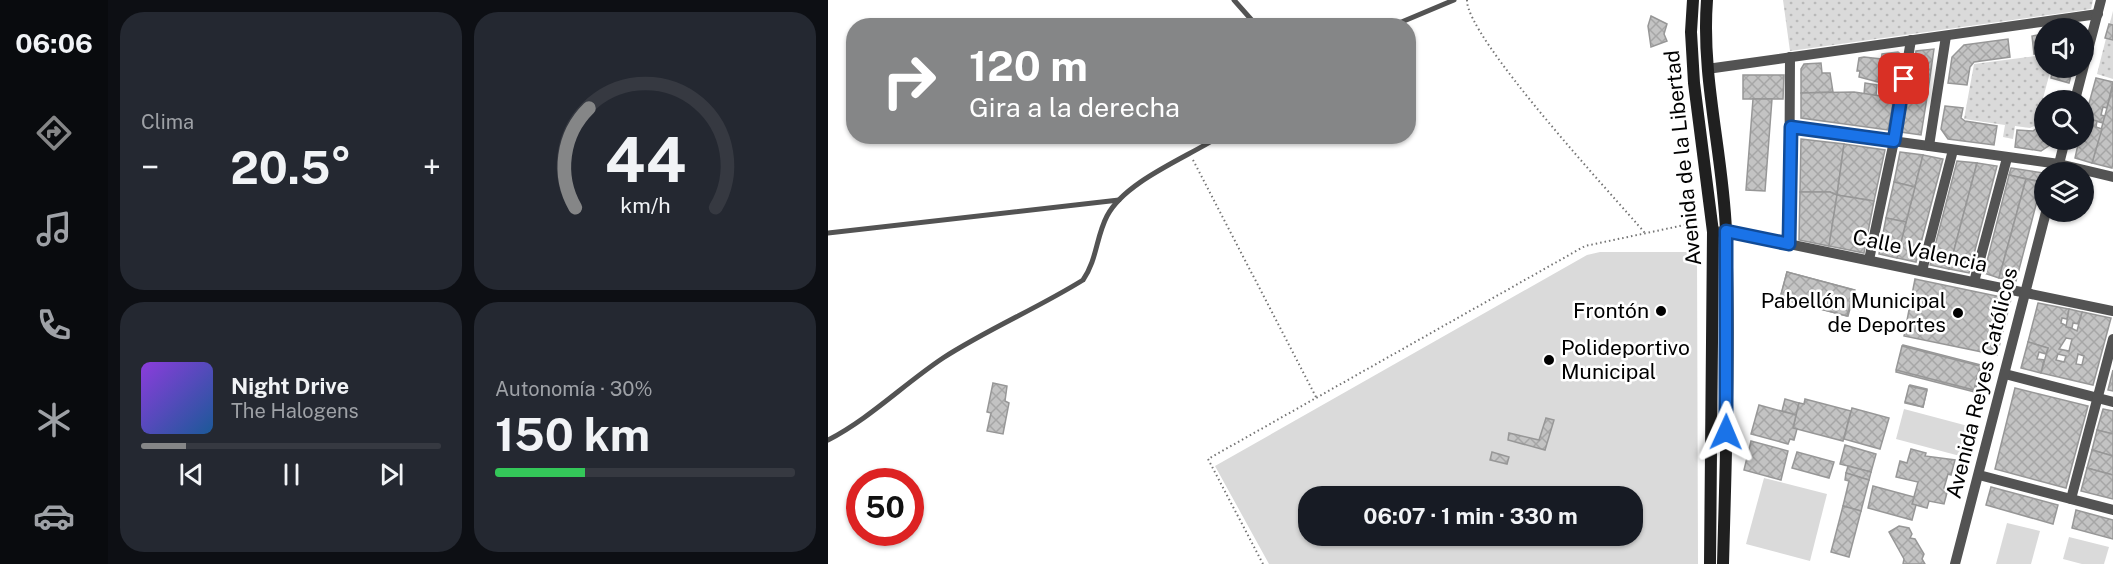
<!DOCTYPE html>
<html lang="es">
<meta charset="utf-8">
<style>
body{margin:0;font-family:"Public Sans",sans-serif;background:#242831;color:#f1f3f6;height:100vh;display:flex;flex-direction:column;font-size:22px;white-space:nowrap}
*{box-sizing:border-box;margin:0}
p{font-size:20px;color:#9ea1a6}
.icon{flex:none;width:33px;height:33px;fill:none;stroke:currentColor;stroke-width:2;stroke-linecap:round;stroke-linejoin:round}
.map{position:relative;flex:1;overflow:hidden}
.details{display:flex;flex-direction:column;gap:12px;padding:12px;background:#0d0f14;width:720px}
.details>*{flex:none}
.hud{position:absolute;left:18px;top:18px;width:570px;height:126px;border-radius:24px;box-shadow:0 2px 4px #0004;background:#858687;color:#fff;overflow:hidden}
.controls{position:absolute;left:1206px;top:18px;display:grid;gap:12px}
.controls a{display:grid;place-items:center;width:60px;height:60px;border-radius:50%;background:#171b24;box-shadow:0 2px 4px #0004;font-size:30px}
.speed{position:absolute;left:18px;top:468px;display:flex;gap:12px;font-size:30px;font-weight:700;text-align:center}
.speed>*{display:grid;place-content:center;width:78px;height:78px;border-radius:50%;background:#171b24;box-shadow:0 2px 4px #0004;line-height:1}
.speed .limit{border:9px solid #d22;background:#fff;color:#111}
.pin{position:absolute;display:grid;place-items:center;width:51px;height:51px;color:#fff;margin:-26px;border-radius:12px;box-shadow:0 3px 9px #0006}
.me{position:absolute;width:66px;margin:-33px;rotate:1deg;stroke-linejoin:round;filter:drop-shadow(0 0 4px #0008)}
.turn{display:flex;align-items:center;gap:21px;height:126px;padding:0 24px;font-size:27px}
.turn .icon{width:78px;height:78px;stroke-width:2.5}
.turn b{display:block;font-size:42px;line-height:51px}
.big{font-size:45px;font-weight:700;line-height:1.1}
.details .tile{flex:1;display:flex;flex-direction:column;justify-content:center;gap:9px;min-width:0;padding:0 21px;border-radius:24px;background:#242831}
.details .dial{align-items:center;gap:0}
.dial svg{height:156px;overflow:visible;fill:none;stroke:#363941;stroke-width:7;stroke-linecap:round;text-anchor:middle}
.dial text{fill:#f1f3f6;stroke:none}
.song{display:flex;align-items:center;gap:18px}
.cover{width:72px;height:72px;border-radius:9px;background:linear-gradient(135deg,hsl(270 70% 55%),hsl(210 70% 35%))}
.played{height:6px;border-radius:3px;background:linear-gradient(90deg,#858687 15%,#363941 15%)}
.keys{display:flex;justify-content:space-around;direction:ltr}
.heat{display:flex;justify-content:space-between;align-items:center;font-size:33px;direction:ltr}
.charge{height:9px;border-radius:4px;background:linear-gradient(90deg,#34c759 30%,#363941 0)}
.details .tiles{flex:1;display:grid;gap:12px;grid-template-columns:repeat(2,1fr)}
.trip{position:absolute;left:470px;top:486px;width:345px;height:60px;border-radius:24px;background:#171b24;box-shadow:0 2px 4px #0004;font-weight:700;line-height:60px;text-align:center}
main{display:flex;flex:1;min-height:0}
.tabs{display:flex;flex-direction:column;width:108px;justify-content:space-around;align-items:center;background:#090b0e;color:#9ea1a6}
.tabs .icon{width:42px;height:42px}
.tabs .current{color:#858687}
.tabs b{font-size:27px;color:#f1f3f6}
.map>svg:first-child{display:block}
.grass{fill:#dadada;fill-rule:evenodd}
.park{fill:url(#park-dots)}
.building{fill:url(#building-cross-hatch);stroke:#979797;stroke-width:1.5;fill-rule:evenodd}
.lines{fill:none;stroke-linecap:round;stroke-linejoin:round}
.path{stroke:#757575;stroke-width:2;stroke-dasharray:1.5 3;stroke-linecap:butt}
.lane{stroke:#535353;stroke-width:5}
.street{stroke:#535353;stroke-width:10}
.secondary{stroke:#202020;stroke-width:12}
.route-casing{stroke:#114b97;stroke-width:15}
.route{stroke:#1a73e8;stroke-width:10}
.poi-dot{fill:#000;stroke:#fff;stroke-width:2}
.labels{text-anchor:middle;stroke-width:5;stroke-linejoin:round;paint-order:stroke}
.street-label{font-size:21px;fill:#000;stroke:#fff}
.poi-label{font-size:21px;fill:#000;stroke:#fff;text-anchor:end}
</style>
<main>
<nav class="tabs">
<b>06:06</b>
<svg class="icon current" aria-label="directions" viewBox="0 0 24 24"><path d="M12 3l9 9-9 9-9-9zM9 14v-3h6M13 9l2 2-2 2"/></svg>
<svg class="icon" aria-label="music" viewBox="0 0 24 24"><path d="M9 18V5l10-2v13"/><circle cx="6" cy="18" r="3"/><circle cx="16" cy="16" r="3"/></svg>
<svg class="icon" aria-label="phone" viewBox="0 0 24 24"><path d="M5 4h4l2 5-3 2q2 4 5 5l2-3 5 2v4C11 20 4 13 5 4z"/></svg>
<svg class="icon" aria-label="climate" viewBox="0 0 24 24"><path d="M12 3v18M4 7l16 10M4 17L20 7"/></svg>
<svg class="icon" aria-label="car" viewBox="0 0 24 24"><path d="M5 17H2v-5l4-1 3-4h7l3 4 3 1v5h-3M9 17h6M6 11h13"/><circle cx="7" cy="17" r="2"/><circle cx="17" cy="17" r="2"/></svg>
</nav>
<section class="details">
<div class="tiles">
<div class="tile"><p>Clima</p>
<div class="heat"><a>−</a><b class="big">20.5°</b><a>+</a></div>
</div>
<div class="tile dial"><svg viewBox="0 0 100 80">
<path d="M14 69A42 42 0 1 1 86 69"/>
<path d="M14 69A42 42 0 0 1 21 18" stroke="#858687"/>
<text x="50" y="56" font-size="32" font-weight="700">44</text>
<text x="50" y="72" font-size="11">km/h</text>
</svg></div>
<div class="tile">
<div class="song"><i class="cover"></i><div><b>Night Drive</b><p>The Halogens</p></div></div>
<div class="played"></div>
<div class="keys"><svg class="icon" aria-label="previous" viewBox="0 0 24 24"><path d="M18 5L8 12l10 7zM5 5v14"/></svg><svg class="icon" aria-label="pause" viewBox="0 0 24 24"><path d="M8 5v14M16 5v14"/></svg><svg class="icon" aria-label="next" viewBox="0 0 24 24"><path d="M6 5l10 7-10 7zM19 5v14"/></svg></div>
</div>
<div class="tile"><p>Autonomía · 30%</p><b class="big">150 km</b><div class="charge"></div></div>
</div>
</section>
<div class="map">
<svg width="1285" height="564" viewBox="0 0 1285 564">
<defs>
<pattern id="park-dots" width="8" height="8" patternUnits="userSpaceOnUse" patternTransform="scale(1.5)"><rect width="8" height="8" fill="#dadada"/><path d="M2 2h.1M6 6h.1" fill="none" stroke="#b9b9b9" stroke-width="1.8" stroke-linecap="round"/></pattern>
<pattern id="building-cross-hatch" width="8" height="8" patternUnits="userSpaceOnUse" patternTransform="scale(1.5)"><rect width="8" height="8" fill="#c3c3c3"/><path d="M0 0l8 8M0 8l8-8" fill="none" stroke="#a6a6a6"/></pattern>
</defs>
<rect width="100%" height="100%" fill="#fff"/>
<g class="grass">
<path d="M772,252H869L870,564H441L387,466L759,255ZM480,496H804V536H480Z"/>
<path d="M1076,409L1140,426L1132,456L1068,439Z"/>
<path d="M936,478L999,494L982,561L918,544Z"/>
<path d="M1179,523L1212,531L1203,564H1168Z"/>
<path d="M1241,537L1281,547L1276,564H1254L1235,559Z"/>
</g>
<g class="park">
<path d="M955,0H1265L1263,9L962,51Z"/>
<path d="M1285,11V79L1269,74Z"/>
<path d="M1216,55V68H1223L1208,125L1202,128L1187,126L1185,139L1175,137L1177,125L1136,119L1146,64Z"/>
</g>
<g class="building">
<path d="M823,16L839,24L836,34L839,41L823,47L820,26Z"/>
<path d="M1281,24L1285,25V40L1277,38Z"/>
<path d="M1216,34V52L1206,54L1204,36Z"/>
<path d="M1180,39L1182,57L1146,62L1142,67L1139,85L1120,83L1124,57L1136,45Z"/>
<path d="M1106,49L1100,91L1081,88L1088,51Z"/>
<path d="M1070,52L1074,55L1070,77L1062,75L1061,80L1050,79L1054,54Z"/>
<path d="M1036,57L1053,59L1050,82L1031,77L1032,71H1029L1031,58Z"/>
<path d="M993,63L994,73H1002L1005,92L973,93V69L976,64Z"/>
<path d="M1225,68H1245L1241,83L1223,78Z"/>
<path d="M915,75H956L955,99H915Z"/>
<path d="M1268,78L1285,82L1279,108L1275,107L1273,115L1277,116L1275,123L1257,118Z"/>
<path d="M1037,83L1049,85L1048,96L1036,94Z"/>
<path d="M1285,86V162L1284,168L1264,163Z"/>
<path d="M1081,88L1100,91L1093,135L1073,132Z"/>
<path d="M1026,92L1066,98L1060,130L973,118V93Z"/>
<path d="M925,99H944L937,191L918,190Z"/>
<path d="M1216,102V140H1226L1225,143L1213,151L1187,147L1189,130L1205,131L1209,128Z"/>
<path d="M1117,106L1135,108L1133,118L1137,121L1169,126L1166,145L1120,139L1113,129Z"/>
<path d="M1257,118L1269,121L1268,127L1274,129L1264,163L1247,158L1251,140H1256Z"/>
<path d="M973,139L1016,144L1009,195L1002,192H972Z"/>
<path d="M1016,144L1057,150L1046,201L1009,195Z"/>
<path d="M1072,152L1095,155L1087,187L1066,182Z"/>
<path d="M1095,155L1115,159L1088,262L1069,258Z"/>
<path d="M1129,161L1149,163L1121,269L1102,265Z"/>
<path d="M1149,163L1169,166L1141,273L1121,269Z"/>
<path d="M1183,168L1216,173L1214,182L1181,175Z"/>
<path d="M1181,175L1198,179L1171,278L1156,273Z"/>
<path d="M1198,179L1214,182L1188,281L1171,278Z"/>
<path d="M1066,182L1087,187L1078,222L1058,218Z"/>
<path d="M972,192H1002L1009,195L1001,246L971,240Z"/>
<path d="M1009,195L1046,201L1036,253L1001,246Z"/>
<path d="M1058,218L1078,222L1069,258L1051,254Z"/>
<path d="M959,272L1027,290L1020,316L952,299Z"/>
<path d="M959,272L1026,290L1019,316L952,298Z"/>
<path d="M1087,279L1183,299L1169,355L1076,336Z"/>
<path d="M1210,303L1241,309L1239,319L1234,318L1233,323L1249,331L1254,312L1283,318L1265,385L1213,373L1220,348L1200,342ZM1238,338L1244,339L1241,351L1231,349ZM1230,354L1238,356L1236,362L1228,360ZM1250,354L1256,356L1254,365L1248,364Z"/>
<path d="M1241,309L1254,312L1250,324L1245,323L1244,328L1238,327Z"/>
<path d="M1200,342L1220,348L1218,354L1211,352L1209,359L1216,360L1213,373L1193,368Z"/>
<path d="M1075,345L1153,365L1147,392L1068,372Z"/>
<path d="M1074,346L1152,366L1146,390L1068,370Z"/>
<path d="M1285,370V391L1280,390Z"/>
<path d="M165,383L179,386L177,401L181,403L175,434L159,431L163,413L159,412Z"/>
<path d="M1082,385L1099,389L1095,407L1077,403Z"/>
<path d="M1081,386L1099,390L1095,407L1077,402Z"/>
<path d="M1187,388L1260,406L1238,488L1167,469Z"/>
<path d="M957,399L971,403L968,415L954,411Z"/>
<path d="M977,399L1023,411L1015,441L965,428L971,403L976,404Z"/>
<path d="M931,405L968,415L965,428L969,429L966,440L962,439L960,444L923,434Z"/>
<path d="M1024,408L1061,418L1052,449L1016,439Z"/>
<path d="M1275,409L1285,411V434L1269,430Z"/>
<path d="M718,418L726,420L717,450L680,440L681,433L711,440Z"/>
<path d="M1269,430L1285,434V456L1264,450Z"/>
<path d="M923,441L960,451L953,480L916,470Z"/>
<path d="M1017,445L1048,454L1043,472L1012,464Z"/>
<path d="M1083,449L1098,453L1097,456L1127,460L1123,475L1120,474L1116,488L1120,489L1116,504L1101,501L1099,508L1084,504L1090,482L1068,477L1072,461L1079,463Z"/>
<path d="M1264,450L1285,456V475L1259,468Z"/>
<path d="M664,452L681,457L679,464L662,460Z"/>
<path d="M969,452L1006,462L1001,478L964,468Z"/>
<path d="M1020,466L1043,472L1041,480L1018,473Z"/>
<path d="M1259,468L1285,475V499L1253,491Z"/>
<path d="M1018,473L1041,480L1033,511L1015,506L1021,481L1017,480Z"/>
<path d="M1045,486L1086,497L1084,504L1088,505L1084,520L1040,508Z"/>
<path d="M1163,487L1230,505L1225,524L1158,505Z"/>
<path d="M1015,506L1033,511L1021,557L1003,552Z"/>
<path d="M1248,510L1285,520V539L1244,528Z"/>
<path d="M1071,526L1081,528L1084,534L1082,538L1087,539L1096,554L1094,559L1097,564H1075L1076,559L1061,532Z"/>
</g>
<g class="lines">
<g class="path">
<path d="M639,0C638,37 786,197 817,233"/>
<path d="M365,160L488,397"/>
<path d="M435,564L380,459L757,246L866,223L872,226"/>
</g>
<g class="lane">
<path d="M406,0L429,26"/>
<path d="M564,26L626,0"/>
<path d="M0,233L291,200"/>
<path d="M0,440C41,419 76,384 115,358C160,329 210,308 255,280C269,260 268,237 279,216C297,181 360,157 392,136"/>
</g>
<g class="street">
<path d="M879,69L1270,14"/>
<path d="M1247,100L1273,0"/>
<path d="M963,127L1231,164L1285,177"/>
<path d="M1101,146L1118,36"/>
<path d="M1229,172L1237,140"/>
<path d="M885,232L898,231L1285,311"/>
<path d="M961,244L962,57"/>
<path d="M1041,260L1066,141L1083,40"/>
<path d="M1094,271L1125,150"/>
<path d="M1146,282L1179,158"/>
<path d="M1177,374L1285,402"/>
<path d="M1151,475L1285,510"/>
<path d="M1243,499L1285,339"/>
<path d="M1127,564L1218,212"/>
</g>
<g class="secondary">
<path d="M865,0L863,32L866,83L885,232L882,564"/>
<path d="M879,0C873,78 895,153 898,231C902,342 898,453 895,564"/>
</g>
</g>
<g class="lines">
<defs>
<path id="route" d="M898,432V231L961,244L963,127L1066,141L1076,79"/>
</defs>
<use href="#route" class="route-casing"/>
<use href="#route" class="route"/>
</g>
<g class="poi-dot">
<circle cx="833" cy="311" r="6"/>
<circle cx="1130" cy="313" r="6"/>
<circle cx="721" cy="360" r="6"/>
</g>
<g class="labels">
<g class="street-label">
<text transform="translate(855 158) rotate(-96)" y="7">Avenida de la Libertad</text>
<text transform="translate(1092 251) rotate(12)" y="7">Calle Valencia</text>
<text transform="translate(1154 383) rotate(-76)" y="7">Avenida Reyes Católicos</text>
</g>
<g class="poi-label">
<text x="1118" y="308">Pabellón Municipal<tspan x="1118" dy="24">de Deportes</tspan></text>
<text x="821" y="318">Frontón</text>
<text x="733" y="355" text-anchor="start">Polideportivo<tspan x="733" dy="24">Municipal</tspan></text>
</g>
</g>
</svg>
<div class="controls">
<a><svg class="icon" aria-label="sound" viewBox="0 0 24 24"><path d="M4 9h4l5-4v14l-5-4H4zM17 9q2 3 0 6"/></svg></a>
<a><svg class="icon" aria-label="search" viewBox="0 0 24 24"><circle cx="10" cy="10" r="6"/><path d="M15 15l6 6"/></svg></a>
<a><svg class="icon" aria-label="layers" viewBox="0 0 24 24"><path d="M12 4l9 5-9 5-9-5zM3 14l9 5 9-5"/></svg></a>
</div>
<div class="speed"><div class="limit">50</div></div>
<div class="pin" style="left:1076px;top:79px;background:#d93025"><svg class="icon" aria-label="arrive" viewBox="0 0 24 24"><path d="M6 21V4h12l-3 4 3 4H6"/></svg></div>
<svg class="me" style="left:898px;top:432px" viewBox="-20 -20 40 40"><path d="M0-17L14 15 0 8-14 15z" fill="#1a73e8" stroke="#fff" stroke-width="4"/></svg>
<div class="trip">06:07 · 1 min · 330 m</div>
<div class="hud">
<div class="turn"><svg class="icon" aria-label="right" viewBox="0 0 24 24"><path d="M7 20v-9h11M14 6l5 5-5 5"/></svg><div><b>120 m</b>Gira a la derecha</div></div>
</div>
</div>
</main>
